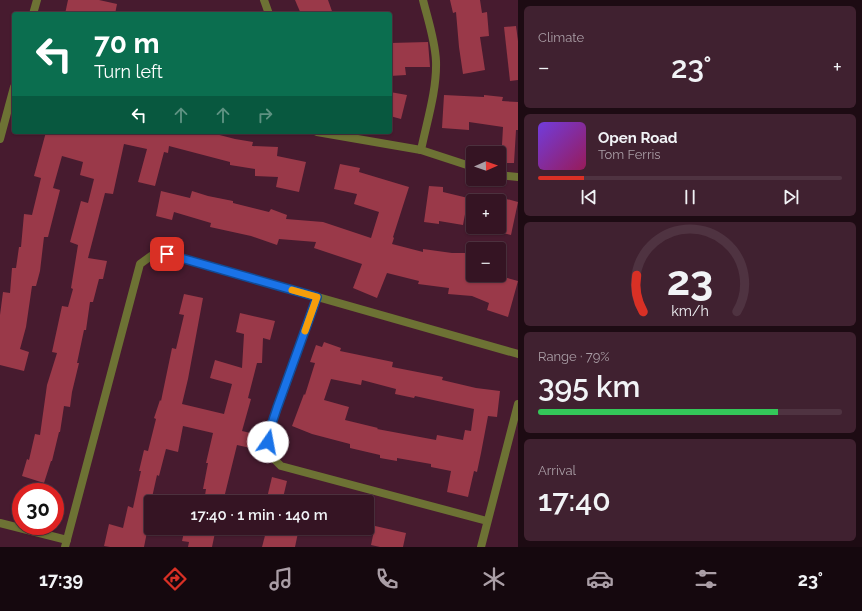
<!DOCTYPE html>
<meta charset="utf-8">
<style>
body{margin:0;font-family:Raleway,sans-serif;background:#402130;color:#f1f3f6;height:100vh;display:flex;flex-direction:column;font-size:15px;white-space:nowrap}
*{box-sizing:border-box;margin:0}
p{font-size:13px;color:#aa9ea6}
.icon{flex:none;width:22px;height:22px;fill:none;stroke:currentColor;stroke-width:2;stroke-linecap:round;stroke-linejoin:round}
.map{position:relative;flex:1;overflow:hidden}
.side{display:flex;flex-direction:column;gap:6px;padding:6px;background:#1d0b13;width:344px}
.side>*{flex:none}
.banner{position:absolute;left:12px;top:12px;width:380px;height:122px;border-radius:4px;box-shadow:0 1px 3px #0004,0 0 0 1px #4f3341;background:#0b6e4f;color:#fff;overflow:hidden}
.needle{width:26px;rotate:88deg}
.tools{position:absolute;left:466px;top:146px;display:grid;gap:8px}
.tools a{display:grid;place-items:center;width:40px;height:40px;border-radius:4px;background:#351423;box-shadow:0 1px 3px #0004,0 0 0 1px #4f3341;font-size:20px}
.speed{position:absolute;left:12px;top:483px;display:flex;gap:8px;font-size:20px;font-weight:700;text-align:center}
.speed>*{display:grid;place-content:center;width:52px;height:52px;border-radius:50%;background:#351423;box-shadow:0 1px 3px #0004,0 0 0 1px #4f3341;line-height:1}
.speed .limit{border:6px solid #d22;background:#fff;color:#111}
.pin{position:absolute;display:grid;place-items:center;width:34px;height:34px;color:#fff;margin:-17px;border-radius:8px;box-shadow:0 2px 6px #0006}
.me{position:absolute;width:44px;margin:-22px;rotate:12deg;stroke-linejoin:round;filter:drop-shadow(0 0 3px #0008)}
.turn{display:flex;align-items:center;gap:14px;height:84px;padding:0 16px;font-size:18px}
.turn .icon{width:52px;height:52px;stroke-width:2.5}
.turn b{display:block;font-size:28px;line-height:34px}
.lanes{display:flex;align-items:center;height:38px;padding:0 16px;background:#0003;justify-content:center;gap:20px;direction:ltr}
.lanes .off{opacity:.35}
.big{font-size:30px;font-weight:600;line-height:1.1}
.side .tile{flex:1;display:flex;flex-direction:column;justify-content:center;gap:6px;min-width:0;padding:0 14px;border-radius:6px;background:#402130}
.side .dial{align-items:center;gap:0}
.dial svg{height:104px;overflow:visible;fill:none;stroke:#4f3341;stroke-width:7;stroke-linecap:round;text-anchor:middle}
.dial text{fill:#f1f3f6;stroke:none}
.song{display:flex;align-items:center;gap:12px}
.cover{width:48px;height:48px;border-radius:6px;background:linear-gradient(135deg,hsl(260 70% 55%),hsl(330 70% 35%))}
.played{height:4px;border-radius:2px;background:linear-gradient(90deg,#d93025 15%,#4f3341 15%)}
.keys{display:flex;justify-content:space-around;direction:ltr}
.heat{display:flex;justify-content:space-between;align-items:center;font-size:22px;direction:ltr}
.charge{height:6px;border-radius:3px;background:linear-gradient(90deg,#34c759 79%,#4f3341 0)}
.trip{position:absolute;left:144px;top:495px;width:230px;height:40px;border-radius:4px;background:#351423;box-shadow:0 1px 3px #0004,0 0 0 1px #4f3341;font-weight:600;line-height:40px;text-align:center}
.dock{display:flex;height:64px;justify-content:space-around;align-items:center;background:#15080e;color:#aa9ea6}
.dock .icon{width:28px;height:28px}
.dock .active{color:#d93025}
.dock b{font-size:18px;color:#f1f3f6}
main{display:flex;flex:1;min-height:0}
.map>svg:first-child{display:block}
.building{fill:#9a3949;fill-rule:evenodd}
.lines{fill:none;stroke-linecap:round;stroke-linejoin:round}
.street{stroke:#6d7234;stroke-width:8}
.route-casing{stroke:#114b97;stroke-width:10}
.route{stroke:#1a73e8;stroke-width:7}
.slow{stroke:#f59e0b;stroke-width:7}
</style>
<main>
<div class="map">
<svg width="518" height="547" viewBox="0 0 518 547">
<rect width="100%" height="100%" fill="#471b2f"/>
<g class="building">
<path d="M68,0H99L117,4L115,14H65Z"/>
<path d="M295,0H328L333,14H301Z"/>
<path d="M450,0H480L482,13L487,12L489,36L480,37L485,70L463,74L459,47L456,12L453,13Z"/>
<path d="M516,26L518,41V80L510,81L504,27Z"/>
<path d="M428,42L430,67H405L406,75L390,76V43Z"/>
<path d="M390,92L407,95L401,119L390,116Z"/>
<path d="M444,95L484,97V95L503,97L502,101L518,102V130H516L514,163H501L503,127L469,122V130L442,128Z"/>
<path d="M46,132H208L235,139L253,142L252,146L278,147L277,156L306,162L299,192L276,187L278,177L255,176V169L230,165V162L169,146L168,153L164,152L155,186L138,182L147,149L124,144L113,194L105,193L88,258L107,261L103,279H99L93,302H90L86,330H84L77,363H79L72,392L70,407L64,406L60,432H59L52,461H51L44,483L22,476L27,459L29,460L35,434L40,435L47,385L57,353L52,352L62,306L68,307L73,289L71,288L78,245L70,242L81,201L88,203L94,179L80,175L83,162L62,156L53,188L60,190L48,237H44L40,271L36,286H32L26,327L20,349L29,352L24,371L0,365V315L3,292L10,293L12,268H16L19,247H21L24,214L32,215L41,178L34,176Z"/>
<path d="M340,164L360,168L359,172L409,187L393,237L394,238L392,244L423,252V249L452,253H468L466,275H497L518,281L508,317L487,310L489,303L472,296L448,294L449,288L418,284L419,281L387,273L377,298L353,288L362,264L314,248L316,242L279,239L277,245L251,236L210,227L211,223L174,212L172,220L156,216L161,191L190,198L192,191L208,196L233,201V203L269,212L271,209L287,215L286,219L323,222L371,238L379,212L354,204L357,194L334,189Z"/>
<path d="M429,186L443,187V192L468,198L463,225L439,221V224L424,222Z"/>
<path d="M499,197L518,202L511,235L499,232Z"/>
<path d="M184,294L203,298L188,379L182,404L224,414L232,384L210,378L215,360L242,368L244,334L236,332L240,313L275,321L270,340L263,338L262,363H257L248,398L251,399L242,431L259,435L255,449L237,445L223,502H204L206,489H203L208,463H206L213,433L183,426L178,452L166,449L159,476L157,475L151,502V533L147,532L144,547H110L104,546L109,524L123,528L128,506L133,508L141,471H139L144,450L148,451L156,419L154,418L160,400L161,401L172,348L176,349L184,315L179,314Z"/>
<path d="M324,342L341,348L340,351L393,362L392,367L443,377L442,380L476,388L500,391L497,417L488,416L481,453L477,472L474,471L468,497L447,492L451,471L431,467V464L397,458V461L380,458V455L350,448V444L312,434L292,426L304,394L305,395L315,363L310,362L316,345L322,347ZM331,379L361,385L362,380L396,389L395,394L414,398L415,396L474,409L471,431L465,430L463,440L437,435L436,440L377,429L378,428L345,420L349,407L324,400Z"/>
<path d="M272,477L287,481L282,502H266Z"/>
<path d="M375,526L406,533L403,547H380L371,545Z"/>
<path d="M185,528H216L212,547H188L189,542L182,541Z"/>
<path d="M267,528H299L295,547H262Z"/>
</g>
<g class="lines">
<g class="street">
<path d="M264,0L269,14"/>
<path d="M33,14L37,0"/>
<path d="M317,132L421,150L473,167"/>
<path d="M0,139L14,87"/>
<path d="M421,150C427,121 437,90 436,61C435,40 428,20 423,0"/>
<path d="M499,175L518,177"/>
<path d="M317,297L269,432L267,452L281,466L487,521"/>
<path d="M0,523L67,540"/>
<path d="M65,547L140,264L151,256L167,254L518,354"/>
<path d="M481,547L518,404"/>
</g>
</g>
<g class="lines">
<defs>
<path id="route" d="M167,254L317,297L277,408L269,432L268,442"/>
</defs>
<use href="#route" class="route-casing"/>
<use href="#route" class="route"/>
<path class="slow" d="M292,290L317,297L305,331"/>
</g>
</svg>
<div class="tools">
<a><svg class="needle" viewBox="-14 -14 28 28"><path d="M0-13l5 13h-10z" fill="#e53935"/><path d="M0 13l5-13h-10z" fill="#aa9ea6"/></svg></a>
<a>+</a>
<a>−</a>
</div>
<div class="speed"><div class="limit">30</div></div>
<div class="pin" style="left:167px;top:254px;background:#d93025"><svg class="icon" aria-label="arrive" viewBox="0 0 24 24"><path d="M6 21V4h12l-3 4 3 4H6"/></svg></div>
<svg class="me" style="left:268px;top:442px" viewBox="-20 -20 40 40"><circle r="19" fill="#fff"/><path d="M0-13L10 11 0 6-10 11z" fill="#1a73e8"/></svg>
<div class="trip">17:40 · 1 min · 140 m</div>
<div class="banner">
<div class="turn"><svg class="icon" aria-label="left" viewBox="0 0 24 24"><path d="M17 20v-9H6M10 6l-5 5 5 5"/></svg><div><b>70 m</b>Turn left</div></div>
<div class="lanes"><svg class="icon" aria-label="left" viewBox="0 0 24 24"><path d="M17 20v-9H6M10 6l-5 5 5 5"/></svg><svg class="icon off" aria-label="ahead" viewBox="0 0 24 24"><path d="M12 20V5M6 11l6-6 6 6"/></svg><svg class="icon off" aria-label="ahead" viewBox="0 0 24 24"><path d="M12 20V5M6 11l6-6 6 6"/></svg><svg class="icon off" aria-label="right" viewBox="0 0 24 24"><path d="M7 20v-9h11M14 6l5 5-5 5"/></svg></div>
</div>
</div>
<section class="side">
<div class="tile"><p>Climate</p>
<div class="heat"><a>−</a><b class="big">23°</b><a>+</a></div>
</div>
<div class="tile">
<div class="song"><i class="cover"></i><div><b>Open Road</b><p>Tom Ferris</p></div></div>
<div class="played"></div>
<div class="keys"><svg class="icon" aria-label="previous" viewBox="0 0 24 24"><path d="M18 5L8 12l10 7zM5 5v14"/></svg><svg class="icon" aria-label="pause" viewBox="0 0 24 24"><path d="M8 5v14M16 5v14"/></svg><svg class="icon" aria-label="next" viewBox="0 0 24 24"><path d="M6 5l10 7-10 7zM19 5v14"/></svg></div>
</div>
<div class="tile dial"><svg viewBox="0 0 100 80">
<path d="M14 69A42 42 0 1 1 86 69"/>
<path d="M14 69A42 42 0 0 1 9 41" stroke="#d93025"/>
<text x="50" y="56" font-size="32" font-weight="700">23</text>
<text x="50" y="72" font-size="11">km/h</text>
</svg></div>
<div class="tile"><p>Range · 79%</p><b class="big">395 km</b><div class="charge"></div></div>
<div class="tile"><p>Arrival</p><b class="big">17:40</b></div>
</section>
</main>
<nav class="dock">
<b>17:39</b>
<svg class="icon active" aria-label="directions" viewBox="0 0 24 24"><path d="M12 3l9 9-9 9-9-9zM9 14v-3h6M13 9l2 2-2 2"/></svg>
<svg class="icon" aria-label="music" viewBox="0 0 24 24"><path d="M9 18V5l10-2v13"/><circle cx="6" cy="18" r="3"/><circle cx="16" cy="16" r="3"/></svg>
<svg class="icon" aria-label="phone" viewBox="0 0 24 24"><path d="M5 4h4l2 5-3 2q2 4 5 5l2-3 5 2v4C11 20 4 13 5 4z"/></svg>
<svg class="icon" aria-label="climate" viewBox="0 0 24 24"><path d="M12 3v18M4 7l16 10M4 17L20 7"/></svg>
<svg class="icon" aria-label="car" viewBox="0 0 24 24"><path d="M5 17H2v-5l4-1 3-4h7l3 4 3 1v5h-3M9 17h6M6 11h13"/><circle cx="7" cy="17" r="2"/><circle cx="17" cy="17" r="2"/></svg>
<svg class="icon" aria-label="filters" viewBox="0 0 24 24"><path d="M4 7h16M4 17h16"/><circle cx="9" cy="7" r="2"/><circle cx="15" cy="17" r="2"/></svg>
<b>23°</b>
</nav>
